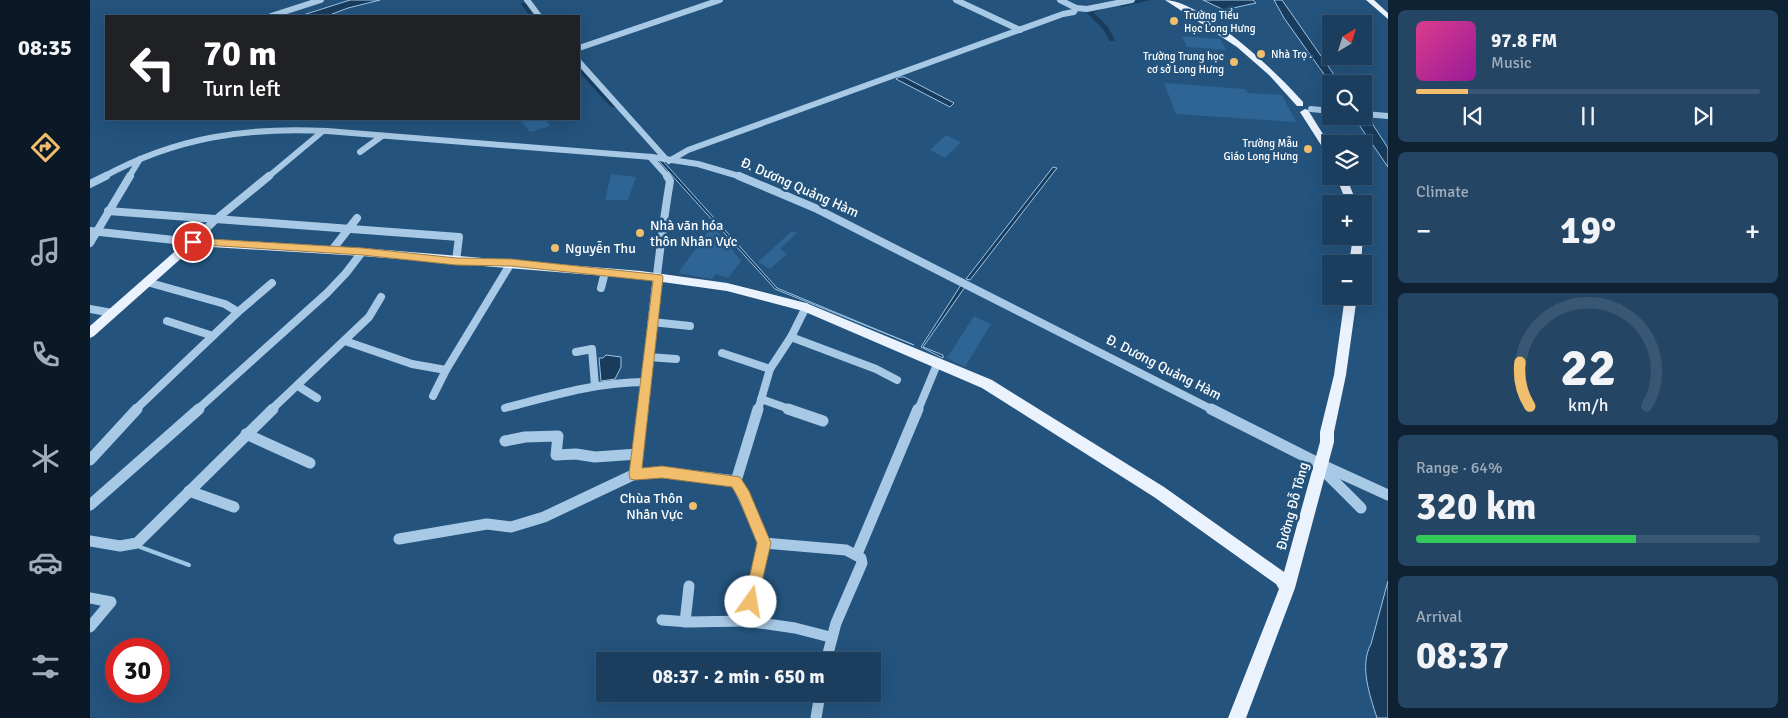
<!DOCTYPE html>
<meta charset="utf-8">
<style>
body{margin:0;font-family:Signika,sans-serif;background:#244564;color:#f1f3f6;height:100vh;display:flex;flex-direction:column;font-size:19px;white-space:nowrap}
*{box-sizing:border-box;margin:0}
p{font-size:16px;color:#a0aebc}
.icon{flex:none;width:28px;height:28px;fill:none;stroke:currentColor;stroke-width:2;stroke-linecap:round;stroke-linejoin:round}
.map{position:relative;flex:1;overflow:hidden}
.drawer{display:flex;flex-direction:column;gap:10px;padding:10px;background:#0f2234;width:400px}
.drawer>*{flex:none}
.hud{position:absolute;left:15px;top:15px;width:475px;height:105px;border-radius:0px;box-shadow:0 5px 20px #0002,0 0 0 1px #395773;background:#202124;color:#fff;overflow:hidden}
.needle{width:32px;rotate:38deg}
.buttons{position:absolute;left:1232px;top:15px;display:grid;gap:10px}
.buttons a{display:grid;place-items:center;width:50px;height:50px;border-radius:0px;background:#1b3e5e;box-shadow:0 5px 20px #0002,0 0 0 1px #395773;font-size:25px}
.speed{position:absolute;left:15px;top:638px;display:flex;gap:10px;font-size:25px;font-weight:700;text-align:center}
.speed>*{display:grid;place-content:center;width:65px;height:65px;border-radius:50%;background:#1b3e5e;box-shadow:0 5px 20px #0002,0 0 0 1px #395773;line-height:1}
.speed .limit{border:8px solid #d22;background:#fff;color:#111}
.pin{position:absolute;display:grid;place-items:center;width:42px;height:42px;color:#fff;margin:-21px;border:2px solid #fff;border-radius:50%;box-shadow:0 1px 5px #0007}
.me{position:absolute;width:55px;margin:-28px;rotate:13deg;stroke-linejoin:round;filter:drop-shadow(0 0 4px #0008)}
.turn{display:flex;align-items:center;gap:18px;height:105px;padding:0 15px;font-size:22px}
.turn .icon{width:65px;height:65px;stroke-width:2.5}
.turn b{display:block;font-size:35px;line-height:42px}
.big{font-size:38px;font-weight:700;line-height:1.1}
.drawer .card{flex:1;display:flex;flex-direction:column;justify-content:center;gap:8px;min-width:0;padding:0 18px;border-radius:8px;background:#244564}
.drawer .dial{align-items:center;gap:0}
.dial svg{height:130px;overflow:visible;fill:none;stroke:#395773;stroke-width:7;stroke-linecap:round;text-anchor:middle}
.dial text{fill:#f1f3f6;stroke:none}
.song{display:flex;align-items:center;gap:15px}
.cover{width:60px;height:60px;border-radius:8px;background:linear-gradient(135deg,hsl(330 70% 55%),hsl(300 70% 35%))}
.played{height:5px;border-radius:2px;background:linear-gradient(90deg,#f0be6c 15%,#395773 15%)}
.keys{display:flex;justify-content:space-around;direction:ltr}
.heat{display:flex;justify-content:space-between;align-items:center;font-size:28px;direction:ltr}
.charge{height:8px;border-radius:4px;background:linear-gradient(90deg,#34c759 64%,#395773 0)}
.trip{position:absolute;left:506px;top:652px;width:285px;height:50px;border-radius:0px;background:#1b3e5e;box-shadow:0 5px 20px #0002,0 0 0 1px #395773;font-weight:700;line-height:50px;text-align:center}
main{display:flex;flex:1;min-height:0}
.menu{display:flex;flex-direction:column;width:90px;justify-content:space-around;align-items:center;background:#0b1926;color:#a0aebc}
.menu .icon{width:35px;height:35px}
.menu .current{color:#f0be6c}
.menu b{font-size:22px;color:#f1f3f6}
.map>svg:first-child{display:block}
.green{fill:#2e6595}
.water{fill:#193c5d;stroke:#9cc5e6}
.lines{fill:none;stroke-linecap:round;stroke-linejoin:round}
.stream{stroke:#9cc5e6;stroke-width:4}
.canal{fill:#193c5d;fill-rule:evenodd}
.minor-far2{stroke:#a8c9e5;stroke-width:6}
.minor-far1{stroke:#a8c9e5;stroke-width:8}
.minor{stroke:#a8c9e5;stroke-width:11}
.major{fill:#e9f2fd;fill-rule:evenodd}
.route{fill:#f0be6c;stroke:#9c7c46}
.poi-dot{fill:#f0be6c;stroke:#24537d;stroke-width:2}
.labels{text-anchor:middle;stroke-width:5;stroke-linejoin:round;paint-order:stroke}
.far-poi-label{font-size:11px;fill:#fff;stroke:#24537d;text-anchor:start}
.street-label{font-size:14px;fill:#fff;stroke:#24537d}
.poi-label{font-size:14px;fill:#fff;stroke:#24537d;text-anchor:start}
</style>
<main>
<nav class="menu">
<b>08:35</b>
<svg class="icon current" aria-label="directions" viewBox="0 0 24 24"><path d="M12 3l9 9-9 9-9-9zM9 14v-3h6M13 9l2 2-2 2"/></svg>
<svg class="icon" aria-label="music" viewBox="0 0 24 24"><path d="M9 18V5l10-2v13"/><circle cx="6" cy="18" r="3"/><circle cx="16" cy="16" r="3"/></svg>
<svg class="icon" aria-label="phone" viewBox="0 0 24 24"><path d="M5 4h4l2 5-3 2q2 4 5 5l2-3 5 2v4C11 20 4 13 5 4z"/></svg>
<svg class="icon" aria-label="climate" viewBox="0 0 24 24"><path d="M12 3v18M4 7l16 10M4 17L20 7"/></svg>
<svg class="icon" aria-label="car" viewBox="0 0 24 24"><path d="M5 17H2v-5l4-1 3-4h7l3 4 3 1v5h-3M9 17h6M6 11h13"/><circle cx="7" cy="17" r="2"/><circle cx="17" cy="17" r="2"/></svg>
<svg class="icon" aria-label="filters" viewBox="0 0 24 24"><path d="M4 7h16M4 17h16"/><circle cx="9" cy="7" r="2"/><circle cx="15" cy="17" r="2"/></svg>
</nav>
<div class="map">
<svg width="1298" height="718" viewBox="0 0 1298 718">
<rect width="100%" height="100%" fill="#24537d"/>
<g class="green">
<path d="M1092,36L1130,39L1136,50L1097,47Z"/>
<path d="M1074,83L1155,89L1158,93L1192,95L1206,122L1086,114Z"/>
<path d="M430,119H455L460,126L440,132Z"/>
<path d="M856,135L871,142L855,158L840,150Z"/>
<path d="M521,174L546,177L538,200H515Z"/>
<path d="M623,225L651,261L638,278L626,274L622,279L588,273Z"/>
<path d="M702,231L707,233L690,249L697,254L680,269L668,262Z"/>
<path d="M884,316L901,324L875,367L857,358Z"/>
</g>
<g class="water">
<path d="M260,0H290L258,8L237,16H210Z"/>
<path d="M1113,0H1163L1166,3L1134,10Z"/>
<path d="M1184,0H1192L1247,79H1253L1256,84H1241L1194,18Z"/>
<path d="M809,77H814L864,103L860,107L806,79Z"/>
<path d="M1274,111L1298,148V167L1263,116H1274Z"/>
<path d="M568,160H572L687,288L824,345L685,289Z"/>
<path d="M963,167L967,168L880,280L876,279Z"/>
<path d="M871,285L875,287L833,347L853,355V358L831,347Z"/>
<path d="M516,355L531,357V367L525,379L511,381L509,358H513Z"/>
<path d="M1298,581V718H1287C1280,696 1269,666 1281,644Z"/>
</g>
<g class="lines">
<path class="stream" d="M50,547L99,565"/>
<g class="canal">
<path d="M1048,0H1060L1031,7L1028,5Z"/>
<path d="M432,3H436L446,16H440L431,4Z"/>
<path d="M1009,7L1012,9L1011,10L1003,12L1018,27L1025,40L1024,41H1020L1013,29L995,11Z"/>
<path d="M489,66L491,67L527,103V107H521L489,72Z"/>
</g>
<g class="minor-far2">
<path d="M437,0L449,16"/>
<path d="M866,0L930,30"/>
<path d="M970,0L986,8L997,9L1042,0"/>
<path d="M181,16L231,0"/>
<path d="M489,48L630,0"/>
<path d="M489,62L575,158"/>
<path d="M1221,109L1241,111"/>
<path d="M1274,114L1298,116"/>
<path d="M270,152L292,136"/>
<path d="M560,157L578,177"/>
<path d="M579,161L598,150L973,14L984,12L986,8"/>
<path d="M13,177C86,137 156,127 237,131L562,157L608,164L652,177"/>
<path d="M39,177L50,159"/>
<path d="M178,177L233,131"/>
</g>
<g class="minor-far1">
<path d="M649,176L725,208L1123,410"/>
<path d="M0,184L16,176"/>
<path d="M18,211L369,237L366,261"/>
<path d="M0,231L103,242L124,221L179,176"/>
<path d="M0,243L40,176"/>
<path d="M242,250L267,218"/>
<path d="M57,282L135,304L148,312"/>
<path d="M511,288L515,272"/>
<path d="M0,309L22,313"/>
<path d="M77,321L123,336"/>
<path d="M562,322L600,326"/>
<path d="M701,337L786,369L807,380"/>
<path d="M255,341L322,364L356,370L421,263"/>
<path d="M486,352L502,349L505,386"/>
<path d="M632,353L680,369"/>
<path d="M558,357L586,359"/>
<path d="M208,386L227,398"/>
<path d="M343,396L356,370"/>
<path d="M671,399L702,410"/>
<path d="M415,408C461,396 507,382 555,382"/>
<path d="M45,410L148,312L182,283"/>
<path d="M107,410L237,293L256,273L272,252"/>
<path d="M181,410L279,317L291,297"/>
<path d="M552,410C561,334 567,257 580,181L577,176"/>
<path d="M668,410L680,369L701,337L716,307"/>
<path d="M828,410L848,362"/>
</g>
<g class="minor">
<path d="M698,409L733,421"/>
<path d="M1121,409L1230,464L1298,495"/>
<path d="M156,434L220,463"/>
<path d="M415,441L435,437L468,436L466,455L486,454L505,457L548,454"/>
<path d="M0,460L47,409"/>
<path d="M1230,467L1271,508"/>
<path d="M545,474L553,409"/>
<path d="M99,491L144,507"/>
<path d="M0,505L109,409"/>
<path d="M309,539L397,524L421,527L454,517L545,474L572,472L646,481"/>
<path d="M0,541L30,546L47,543L183,409"/>
<path d="M674,543L756,550L771,558L772,563L746,623L736,661"/>
<path d="M767,554L828,409"/>
<path d="M0,598L21,602L0,627"/>
<path d="M572,620L599,622L656,621L674,543L646,481L668,409"/>
<path d="M656,621L705,628L740,637"/>
<path d="M595,622L599,586"/>
<path d="M726,718L730,694"/>
</g>
<g class="major">
<path d="M1075,0C1111,0 1189,74 1213,102V106H1207L1179,75L1147,47Z"/>
<path d="M1276,0H1284L1298,13V19Z"/>
<path d="M1215,109L1218,110L1241,147V157L1238,156L1210,112Z"/>
<path d="M1246,176H1256L1267,204H1257Z"/>
<path d="M1263,236H1273L1271,264H1259Z"/>
<path d="M103,238L272,248L551,271L637,283L716,303L902,380L1074,487L1194,572L1230,442V432L1244,375L1255,296H1267L1256,375L1244,432V442L1205,588L1156,718H1138L1189,589L1186,584L1064,497L892,388L713,311L637,291L551,279L272,256L105,246L4,336L0,338V326L99,239Z"/>
</g>
</g>
<path class="route" d="M103,238L272,248L366,258L421,259L572,275L573,277L552,468L572,466L650,477L659,491L681,543L666,607L661,609L656,607L654,602L667,543L649,499L642,487L572,478L545,480L540,479L539,474L563,281L421,266L366,265L272,255L99,244L98,242Z"/>
<g class="poi-dot">
<circle cx="1084" cy="21" r="5"/>
<circle cx="1171" cy="54" r="5"/>
<circle cx="1144" cy="62" r="5"/>
<circle cx="1218" cy="149" r="5"/>
<circle cx="550" cy="233" r="5"/>
<circle cx="465" cy="248" r="5"/>
<circle cx="603" cy="506" r="5"/>
</g>
<g class="labels">
<g class="far-poi-label">
<text x="1094" y="19">Trường Tiểu<tspan x="1094" dy="13">Học Long Hưng</tspan></text>
<text x="1181" y="58">Nhà Trọ .</text>
<text x="1134" y="60" text-anchor="end">Trường Trung học<tspan x="1134" dy="13">cơ sở Long Hưng</tspan></text>
<text x="1208" y="147" text-anchor="end">Trường Mẫu<tspan x="1208" dy="13">Giáo Long Hưng</tspan></text>
</g>
<g class="street-label">
<text transform="translate(710 187) rotate(24)" y="5">Đ. Dương Quảng Hàm</text>
<text transform="translate(1074 367) rotate(27)" y="5">Đ. Dương Quảng Hàm</text>
<text transform="translate(1202 506) rotate(-75)" y="5">Đường Đỗ Tông</text>
</g>
<g class="poi-label">
<text x="560" y="230">Nhà văn hóa<tspan x="560" dy="16">thôn Nhân Vực</tspan></text>
<text x="475" y="253">Nguyễn Thu</text>
<text x="593" y="503" text-anchor="end">Chùa Thôn<tspan x="593" dy="16">Nhân Vực</tspan></text>
</g>
</g>
</svg>
<div class="buttons">
<a><svg class="needle" viewBox="-14 -14 28 28"><path d="M0-13l5 13h-10z" fill="#e53935"/><path d="M0 13l5-13h-10z" fill="#a0aebc"/></svg></a>
<a><svg class="icon" aria-label="search" viewBox="0 0 24 24"><circle cx="10" cy="10" r="6"/><path d="M15 15l6 6"/></svg></a>
<a><svg class="icon" aria-label="layers" viewBox="0 0 24 24"><path d="M12 4l9 5-9 5-9-5zM3 14l9 5 9-5"/></svg></a>
<a>+</a>
<a>−</a>
</div>
<div class="speed"><div class="limit">30</div></div>
<div class="pin" style="left:103px;top:242px;background:#d93025"><svg class="icon" aria-label="arrive" viewBox="0 0 24 24"><path d="M6 21V4h12l-3 4 3 4H6"/></svg></div>
<svg class="me" style="left:661px;top:602px" viewBox="-20 -20 40 40"><circle r="19" fill="#fff"/><path d="M0-13L10 11 0 6-10 11z" fill="#f0be6c"/></svg>
<div class="trip">08:37 · 2 min · 650 m</div>
<div class="hud">
<div class="turn"><svg class="icon" aria-label="left" viewBox="0 0 24 24"><path d="M17 20v-9H6M10 6l-5 5 5 5"/></svg><div><b>70 m</b>Turn left</div></div>
</div>
</div>
<section class="drawer">
<div class="card">
<div class="song"><i class="cover"></i><div><b>97.8 FM</b><p>Music</p></div></div>
<div class="played"></div>
<div class="keys"><svg class="icon" aria-label="previous" viewBox="0 0 24 24"><path d="M18 5L8 12l10 7zM5 5v14"/></svg><svg class="icon" aria-label="pause" viewBox="0 0 24 24"><path d="M8 5v14M16 5v14"/></svg><svg class="icon" aria-label="next" viewBox="0 0 24 24"><path d="M6 5l10 7-10 7zM19 5v14"/></svg></div>
</div>
<div class="card"><p>Climate</p>
<div class="heat"><a>−</a><b class="big">19°</b><a>+</a></div>
</div>
<div class="card dial"><svg viewBox="0 0 100 80">
<path d="M14 69A42 42 0 1 1 86 69"/>
<path d="M14 69A42 42 0 0 1 8 42" stroke="#f0be6c"/>
<text x="50" y="56" font-size="32" font-weight="700">22</text>
<text x="50" y="72" font-size="11">km/h</text>
</svg></div>
<div class="card"><p>Range · 64%</p><b class="big">320 km</b><div class="charge"></div></div>
<div class="card"><p>Arrival</p><b class="big">08:37</b></div>
</section>
</main>
